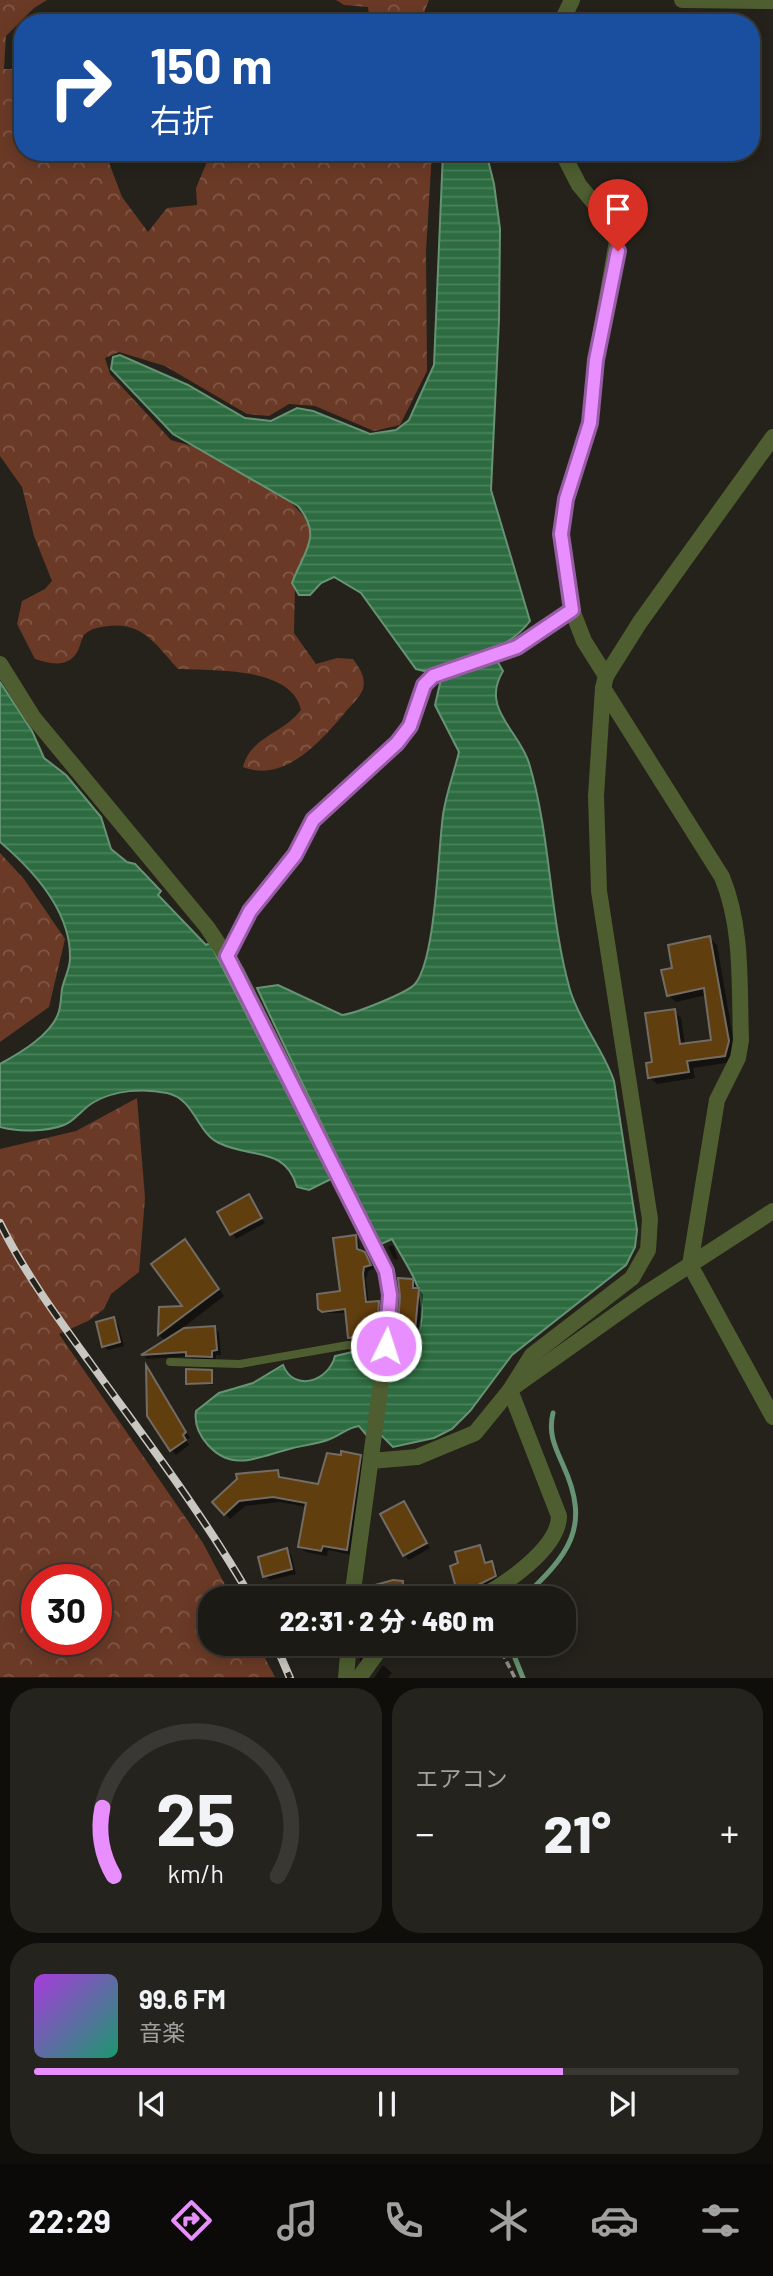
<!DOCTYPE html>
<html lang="ja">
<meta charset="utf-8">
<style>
body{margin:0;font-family:Barlow,"Noto Sans JP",sans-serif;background:#24231d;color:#f1f3f6;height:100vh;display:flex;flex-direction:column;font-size:26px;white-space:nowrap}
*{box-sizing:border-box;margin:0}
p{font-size:23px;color:#a0a1a0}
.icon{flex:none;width:38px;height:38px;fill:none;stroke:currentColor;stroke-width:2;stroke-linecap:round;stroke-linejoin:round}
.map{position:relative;height:1678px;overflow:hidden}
.drawer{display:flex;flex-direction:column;gap:10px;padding:10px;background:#0f0e0b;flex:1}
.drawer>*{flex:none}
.top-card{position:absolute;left:14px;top:14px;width:746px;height:147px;border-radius:28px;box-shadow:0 4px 18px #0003,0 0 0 2px #393834;background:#1a4fa0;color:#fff;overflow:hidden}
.speed{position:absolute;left:21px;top:1564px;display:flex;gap:14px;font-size:35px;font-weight:700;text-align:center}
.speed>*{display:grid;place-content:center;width:91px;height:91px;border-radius:50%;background:#1b1a14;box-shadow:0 4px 18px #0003,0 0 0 2px #393834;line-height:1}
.speed .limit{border:10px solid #d22;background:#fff;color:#111}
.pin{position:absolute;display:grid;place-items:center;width:60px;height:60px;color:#fff;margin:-72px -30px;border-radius:50% 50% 50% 0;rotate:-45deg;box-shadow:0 0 7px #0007}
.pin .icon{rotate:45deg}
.me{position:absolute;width:77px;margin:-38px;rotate:4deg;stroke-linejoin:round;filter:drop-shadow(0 0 5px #0008)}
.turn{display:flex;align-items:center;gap:24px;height:147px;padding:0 21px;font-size:32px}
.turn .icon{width:91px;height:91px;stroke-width:2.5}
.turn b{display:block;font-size:49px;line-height:60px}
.big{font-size:52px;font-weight:800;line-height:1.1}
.drawer .widget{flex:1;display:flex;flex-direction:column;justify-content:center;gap:10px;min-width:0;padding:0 24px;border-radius:28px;background:#24231d}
.drawer .dial{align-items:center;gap:0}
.dial svg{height:182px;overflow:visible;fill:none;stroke:#393834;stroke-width:7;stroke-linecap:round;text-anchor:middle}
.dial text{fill:#f1f3f6;stroke:none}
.song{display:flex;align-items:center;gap:21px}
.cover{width:84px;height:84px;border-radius:10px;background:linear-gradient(135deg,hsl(280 70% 55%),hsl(160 70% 35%))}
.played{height:7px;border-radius:4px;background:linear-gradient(90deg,#e98efe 75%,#393834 75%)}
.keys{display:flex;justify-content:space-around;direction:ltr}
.heat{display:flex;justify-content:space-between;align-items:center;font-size:38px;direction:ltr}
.drawer .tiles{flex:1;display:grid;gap:10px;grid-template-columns:1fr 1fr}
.widget:last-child{grid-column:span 2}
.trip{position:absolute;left:198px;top:1586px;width:378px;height:70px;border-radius:28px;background:#1b1a14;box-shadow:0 4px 18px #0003,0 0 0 2px #393834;font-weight:800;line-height:70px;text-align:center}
.menu{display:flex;height:112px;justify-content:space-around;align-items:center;background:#0b0a08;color:#a0a1a0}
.menu .icon{width:49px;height:49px}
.menu .on{color:#e98efe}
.menu b{font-size:32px;color:#f1f3f6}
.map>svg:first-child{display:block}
.forest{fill:url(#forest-crowns);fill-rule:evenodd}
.water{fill:url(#water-rules);stroke:#669373;stroke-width:2}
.shadow{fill:#0007}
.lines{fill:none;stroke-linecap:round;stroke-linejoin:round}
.stream{stroke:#669373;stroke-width:5}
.building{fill:#613e0e;stroke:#736c65;stroke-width:2}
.path{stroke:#918f89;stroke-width:3.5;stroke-dasharray:7 3.5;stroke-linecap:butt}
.lane{stroke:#4f5e30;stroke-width:8}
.street{stroke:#4f5e30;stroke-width:16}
.rail-casing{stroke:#c8c7c1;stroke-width:8}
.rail{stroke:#24221b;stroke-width:5;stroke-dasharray:16;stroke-linecap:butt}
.route-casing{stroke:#975ca5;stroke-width:18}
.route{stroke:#e98efe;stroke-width:12}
</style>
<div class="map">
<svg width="773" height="1678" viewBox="0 0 773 1678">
<defs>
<pattern id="forest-crowns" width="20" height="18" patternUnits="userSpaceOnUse" patternTransform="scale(1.75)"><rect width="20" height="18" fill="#6b3a27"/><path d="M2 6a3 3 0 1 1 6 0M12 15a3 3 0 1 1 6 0" fill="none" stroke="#805746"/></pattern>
<pattern id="water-rules" width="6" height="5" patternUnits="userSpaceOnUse" patternTransform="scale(1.75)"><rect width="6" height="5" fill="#2c6c40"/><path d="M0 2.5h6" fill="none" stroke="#4b815c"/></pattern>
</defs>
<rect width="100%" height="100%" fill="#24221b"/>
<g class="forest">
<path d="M0,0H47L34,8L6,36L4,69H23V152H105L122,197L148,232L167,208L197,205L196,188L211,152H432L426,251L427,371L400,425L374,431L315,406L289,404L269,416L247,414L165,366L119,352L105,358L110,374L171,440L212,452L277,489L307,519L315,533L295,584L294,633L316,664L337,658L353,659C360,669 366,677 363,689C360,698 348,708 343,715C319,743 284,783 243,767C250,737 284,733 301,710C292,666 213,671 178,669C157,646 143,622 109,626C100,627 91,628 84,635C80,641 80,650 75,655C65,668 48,663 35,659L17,624L22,601L45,589L52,581L34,536L22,487L0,456Z"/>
<path d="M336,0H429L420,23H370L368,7L344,5Z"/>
<path d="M0,853L24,879L65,939L49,1007L0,1042Z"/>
<path d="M137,1098L145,1198L139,1272L111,1294L104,1309L88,1321L59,1334L203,1543L232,1598H210V1643H257L275,1677H0V1149L76,1131ZM96,1580V1640H37V1580Z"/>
</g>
<g class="water">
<path d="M443,152H486L494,184L500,229L499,320L491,490L530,621C506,653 461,661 424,671L416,669L361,593L334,577L321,583L310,595H299L292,583C304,551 323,536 298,506L173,434L111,369L113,357L120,355L188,385L245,418L271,421L297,408L313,411L370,434L396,430L409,420L434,365Z"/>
<path d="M496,659L503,671C480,709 519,730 529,763C551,837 549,915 570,990C580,1023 603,1049 614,1081L637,1230L635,1247L626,1265L512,1355L470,1411L452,1429L434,1438L393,1447L380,1434L394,1342H416C432,1297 413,1277 392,1239L379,1245L257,988L278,985L342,1015C354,1014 407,993 415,984C436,959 438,851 443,815C446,794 454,773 459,752L435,705L441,679Z"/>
<path d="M0,682L32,731L44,758L66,775L101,817L111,849L127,862L135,864L161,891L158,895L206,945L210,943L331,1179L309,1190L297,1187C285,1146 252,1159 219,1143C196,1132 195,1099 167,1093C143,1088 115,1090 94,1102C83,1108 75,1121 64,1125C46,1132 17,1132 0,1127V1064C20,1053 53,1034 59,1011C61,1004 61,996 62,989C64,979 70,969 70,958C71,912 33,870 0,842Z"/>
<path d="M365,1349L381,1354L368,1437L359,1426C349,1427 340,1435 330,1439C318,1444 305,1445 293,1448C262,1455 234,1474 208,1445C199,1435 194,1424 196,1411L219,1393L253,1383L283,1365C294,1393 329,1381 335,1356Z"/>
</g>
<g class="shadow">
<path d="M710,938L717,945L735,1049L732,1062L693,1068L695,1078L657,1084L649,1077L674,1011L681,1018L685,1045L713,1042L706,995L676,1002L668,995L675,969Z"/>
<path d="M248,1197L265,1223L236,1239L220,1213Z"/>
<path d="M355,1237L359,1241L360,1252L368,1258L374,1269L368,1271L366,1280L369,1304L378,1303L382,1307L381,1321L369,1322L371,1340L354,1341L350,1337L348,1313H324L320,1308L342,1293Z"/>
<path d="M392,1245L394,1247L398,1260L394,1259L388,1247Z"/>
<path d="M191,1248L224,1296L180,1330L215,1328L219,1333L221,1355H216V1361L193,1360L189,1356L147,1359L143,1355L166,1341L159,1335L160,1308H186Z"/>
<path d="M413,1281L423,1295L419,1345L404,1344L399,1339L402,1296Z"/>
<path d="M113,1319L118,1324L124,1346L108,1350L103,1346Z"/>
<path d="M148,1369L190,1438L186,1440L189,1445L176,1455L171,1450Z"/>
<path d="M211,1371L213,1385L188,1383Z"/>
<path d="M360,1456L366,1462L352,1555L328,1550L327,1556L306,1552L300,1547L307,1507L280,1502L245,1506L230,1519L215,1502L277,1471L283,1479L319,1486Z"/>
<path d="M403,1503L430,1548L409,1560L404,1555Z"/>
<path d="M480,1547L488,1564L496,1568L499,1581L462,1598L452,1567L460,1564Z"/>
<path d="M286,1550L291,1554L296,1574L270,1580L265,1576Z"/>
<path d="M386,1582L402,1583L410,1590L409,1598H394Z"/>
<path d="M361,1643H382L365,1666L360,1661Z"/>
<path d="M417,1643H430L421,1648Z"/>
<path d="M383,1665L392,1673L388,1678H374Z"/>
</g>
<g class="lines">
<g class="stream">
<path d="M523,1598C568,1555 592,1528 563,1465C555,1447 548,1433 553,1413"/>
<path d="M509,1643L523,1678"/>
</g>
</g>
<g class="building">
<path d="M710,936L729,1041L725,1056L687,1061L689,1072L648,1078L646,1063L652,1062L645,1013L675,1009L680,1044L711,1040L704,988L667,996L661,970L672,968L668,945Z"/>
<path d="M249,1194L262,1218L230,1235L217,1212Z"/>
<path d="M356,1235L357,1249L365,1252L371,1265L364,1267L363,1274L366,1302L379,1301L378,1318H365L367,1336L348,1338L345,1309L322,1312L318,1309L317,1294L340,1291L333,1238Z"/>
<path d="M185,1239L219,1289L158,1335L159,1307L182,1306L151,1264Z"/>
<path d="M398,1278L413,1279V1288H419L414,1341L397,1340L400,1296Z"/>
<path d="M114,1317L120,1342L102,1347L96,1322Z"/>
<path d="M215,1326L217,1350L212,1351V1357L186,1356V1352L141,1355L184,1328Z"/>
<path d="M146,1365L186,1432L183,1435L186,1440L170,1451L147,1416Z"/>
<path d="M186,1369L212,1370V1383L186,1384Z"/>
<path d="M341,1451L361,1455L347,1550L323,1546L321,1551L298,1547L306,1503L273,1497L239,1501L224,1515L212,1502L237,1479L236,1474L278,1470L279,1477L318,1484L327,1453L341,1455Z"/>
<path d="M404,1501L427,1543L403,1556L380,1514Z"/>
<path d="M480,1545L485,1563L492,1561L496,1576L458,1595L450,1566L458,1563L455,1552Z"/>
<path d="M287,1548L292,1569L263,1577L258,1557Z"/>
<path d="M393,1580L403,1581L402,1598H363L364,1588Z"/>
</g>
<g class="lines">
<path class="path" d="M497,1643L515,1678"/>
<g class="lane">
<path d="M227,956L250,911L295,855L313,820L397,743L410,726L424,685L433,676L517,647L572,610"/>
<path d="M170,1362L240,1364L348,1345L386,1346"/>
</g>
<g class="street">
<path d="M682,0L773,1"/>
<path d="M561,23L572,0"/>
<path d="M562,152L579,185L609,221L617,241L596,360L590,423L566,499L561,534L572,610L584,641L606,676"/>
<path d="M0,664L33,717L207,927L237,972L386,1271L390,1295L386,1346L352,1598"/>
<path d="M603,688L722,877C743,928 739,984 741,1040L738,1058L717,1100L690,1265L773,1417"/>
<path d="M515,1386L642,1296L773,1211"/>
<path d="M371,1461L417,1457L475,1433L510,1390L532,1355L632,1278L648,1250L650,1219L599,891L596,796L603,688L606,676L640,622L773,437"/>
<path d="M477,1598C504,1586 559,1548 559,1516L510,1390"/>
<path d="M346,1678L349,1643"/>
<path d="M359,1678L384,1643"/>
</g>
<defs>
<g id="rail">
<path d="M0,1223C24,1272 57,1317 89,1361C145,1439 204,1515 251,1598"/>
<path d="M275,1643L290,1678"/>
</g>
</defs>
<use href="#rail" class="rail-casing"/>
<use href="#rail" class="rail"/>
</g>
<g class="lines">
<defs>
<path id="route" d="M386,1346L390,1295L386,1271L227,956L250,911L295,855L313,820L397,743L410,726L424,685L433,676L517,647L572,610L561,534L566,499L590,423L596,360L618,251"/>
</defs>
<use href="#route" class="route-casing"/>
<use href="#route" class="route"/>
</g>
</svg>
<div class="speed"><div class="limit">30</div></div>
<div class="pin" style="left:618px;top:251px;background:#d93025"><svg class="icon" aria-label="arrive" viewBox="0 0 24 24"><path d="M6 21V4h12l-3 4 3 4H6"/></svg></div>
<svg class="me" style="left:386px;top:1346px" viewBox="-20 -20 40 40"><circle r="17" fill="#e98efe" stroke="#fff" stroke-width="3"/><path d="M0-11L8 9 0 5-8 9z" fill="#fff"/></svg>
<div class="trip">22:31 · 2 分 · 460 m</div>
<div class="top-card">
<div class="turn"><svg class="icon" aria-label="right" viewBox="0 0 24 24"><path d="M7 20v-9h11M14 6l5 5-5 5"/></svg><div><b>150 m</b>右折</div></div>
</div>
</div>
<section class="drawer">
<div class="tiles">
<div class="widget dial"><svg viewBox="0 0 100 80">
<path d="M14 69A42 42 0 1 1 86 69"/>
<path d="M14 69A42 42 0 0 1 9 39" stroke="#e98efe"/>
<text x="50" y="56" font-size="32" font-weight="700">25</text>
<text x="50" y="72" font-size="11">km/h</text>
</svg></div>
<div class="widget"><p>エアコン</p>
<div class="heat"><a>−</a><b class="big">21°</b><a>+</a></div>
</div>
<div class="widget">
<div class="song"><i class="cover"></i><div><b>99.6 FM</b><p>音楽</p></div></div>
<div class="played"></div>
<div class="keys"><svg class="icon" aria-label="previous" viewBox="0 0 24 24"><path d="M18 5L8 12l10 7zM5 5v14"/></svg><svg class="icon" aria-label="pause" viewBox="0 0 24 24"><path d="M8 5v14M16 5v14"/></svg><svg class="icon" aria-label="next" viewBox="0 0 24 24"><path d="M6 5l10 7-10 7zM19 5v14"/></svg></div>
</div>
</div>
</section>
<nav class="menu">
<b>22:29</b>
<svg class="icon on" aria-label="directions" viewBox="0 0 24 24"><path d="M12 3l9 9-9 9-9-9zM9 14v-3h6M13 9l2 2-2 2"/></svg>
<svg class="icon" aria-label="music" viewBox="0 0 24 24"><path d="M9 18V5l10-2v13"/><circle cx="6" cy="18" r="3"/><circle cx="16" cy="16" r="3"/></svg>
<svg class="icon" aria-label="phone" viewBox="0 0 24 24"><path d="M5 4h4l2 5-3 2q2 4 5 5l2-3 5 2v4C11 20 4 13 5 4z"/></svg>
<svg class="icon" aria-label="climate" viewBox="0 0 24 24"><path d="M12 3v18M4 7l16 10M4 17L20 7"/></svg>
<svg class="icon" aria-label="car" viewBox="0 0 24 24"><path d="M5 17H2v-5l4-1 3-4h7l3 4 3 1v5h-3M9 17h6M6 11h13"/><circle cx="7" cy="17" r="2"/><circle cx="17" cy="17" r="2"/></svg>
<svg class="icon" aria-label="filters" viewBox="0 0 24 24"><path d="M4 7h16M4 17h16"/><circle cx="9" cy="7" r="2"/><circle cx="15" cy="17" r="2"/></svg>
</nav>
